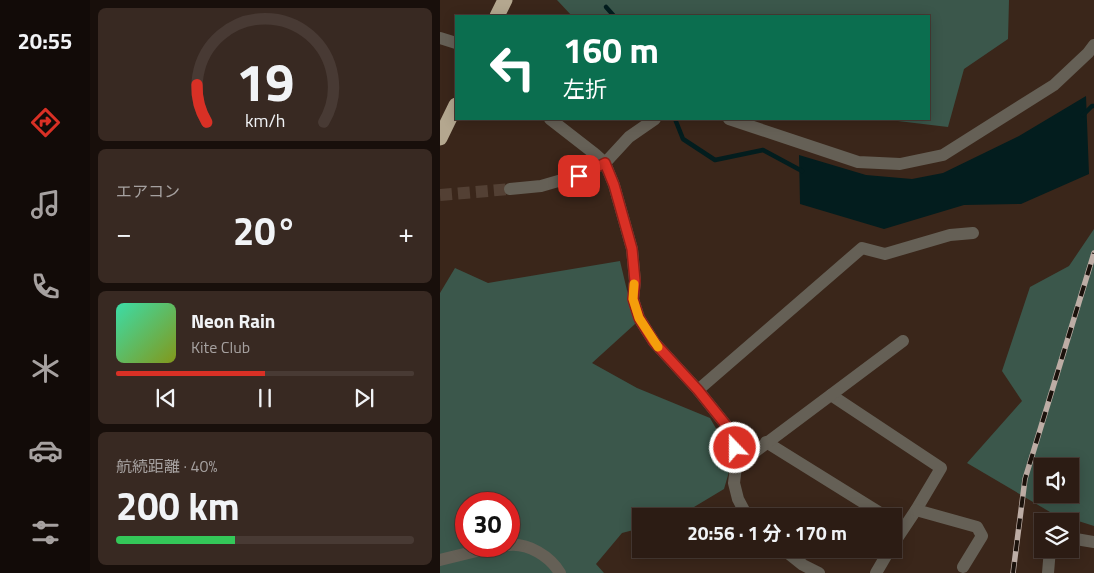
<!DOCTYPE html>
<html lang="ja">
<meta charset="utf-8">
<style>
body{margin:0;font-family:"Titillium Web","Noto Sans JP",sans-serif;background:#382922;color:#f1f3f6;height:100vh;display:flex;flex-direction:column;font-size:19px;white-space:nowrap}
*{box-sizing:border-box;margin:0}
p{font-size:16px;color:#a6a1a0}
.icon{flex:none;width:28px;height:28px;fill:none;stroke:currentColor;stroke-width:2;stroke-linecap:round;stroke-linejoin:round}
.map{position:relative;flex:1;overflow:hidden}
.drawer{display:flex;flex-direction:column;gap:8px;padding:8px;background:#180f0b;width:350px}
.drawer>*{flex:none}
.top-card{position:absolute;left:15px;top:15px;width:475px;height:105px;border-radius:0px;box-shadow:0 2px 12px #0003,0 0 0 1px #483a34;background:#0b6e4f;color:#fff;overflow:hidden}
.fabs{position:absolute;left:594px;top:458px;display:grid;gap:10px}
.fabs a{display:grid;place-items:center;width:45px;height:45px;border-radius:0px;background:#2c1c14;box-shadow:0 2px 12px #0003,0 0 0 1px #483a34;font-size:25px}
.speed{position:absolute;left:15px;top:492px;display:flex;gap:10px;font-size:25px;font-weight:700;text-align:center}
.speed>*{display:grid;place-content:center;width:65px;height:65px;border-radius:50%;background:#2c1c14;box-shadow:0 2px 12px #0003,0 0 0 1px #483a34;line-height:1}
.speed .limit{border:8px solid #d22;background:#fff;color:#111}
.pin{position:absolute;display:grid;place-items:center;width:42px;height:42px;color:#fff;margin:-21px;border-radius:10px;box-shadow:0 2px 8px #0006}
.me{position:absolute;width:55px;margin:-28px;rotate:338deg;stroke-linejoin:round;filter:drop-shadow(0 0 4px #0008)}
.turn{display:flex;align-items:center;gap:18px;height:105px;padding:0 25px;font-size:22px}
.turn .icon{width:65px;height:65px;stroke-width:2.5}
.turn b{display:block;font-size:35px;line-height:42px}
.big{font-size:38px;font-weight:700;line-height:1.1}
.drawer .widget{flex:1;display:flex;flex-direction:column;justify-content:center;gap:8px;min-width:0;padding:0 18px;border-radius:8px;background:#382922}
.drawer .dial{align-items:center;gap:0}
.dial svg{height:130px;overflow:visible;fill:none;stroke:#483a34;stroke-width:7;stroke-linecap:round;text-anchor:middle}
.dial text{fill:#f1f3f6;stroke:none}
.song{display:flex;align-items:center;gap:15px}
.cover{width:60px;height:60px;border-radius:8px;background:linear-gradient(135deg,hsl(160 70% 55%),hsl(70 70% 35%))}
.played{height:5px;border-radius:2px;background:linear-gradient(90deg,#d93025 50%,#483a34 50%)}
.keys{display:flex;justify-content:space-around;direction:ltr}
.heat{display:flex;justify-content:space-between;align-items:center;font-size:28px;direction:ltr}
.charge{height:8px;border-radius:4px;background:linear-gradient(90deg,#34c759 40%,#483a34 0)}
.trip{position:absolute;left:192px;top:508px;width:270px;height:50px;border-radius:0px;background:#2c1c14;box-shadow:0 2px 12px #0003,0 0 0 1px #483a34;font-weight:700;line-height:50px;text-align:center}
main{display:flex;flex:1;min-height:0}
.tabs{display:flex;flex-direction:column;width:90px;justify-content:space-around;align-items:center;background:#120b08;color:#a6a1a0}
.tabs .icon{width:35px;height:35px}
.tabs .active{color:#d93025}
.tabs b{font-size:22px;color:#f1f3f6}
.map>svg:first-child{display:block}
.forest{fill:#3b574b;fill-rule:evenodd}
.water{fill:#031d1e}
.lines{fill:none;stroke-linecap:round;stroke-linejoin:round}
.stream{stroke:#031d1e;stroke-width:4.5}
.minor-tunnel{stroke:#534034;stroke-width:12;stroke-dasharray:12 6;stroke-linecap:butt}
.minor{stroke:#656056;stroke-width:12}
.highway{stroke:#b4a78f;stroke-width:15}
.rail-casing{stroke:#bdada5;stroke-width:5.5}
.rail{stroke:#1b120c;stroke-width:4;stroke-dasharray:11;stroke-linecap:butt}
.route-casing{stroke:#8d1f18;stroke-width:12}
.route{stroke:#d93025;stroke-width:9}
.slow{stroke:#f59e0b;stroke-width:9}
</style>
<main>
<nav class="tabs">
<b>20:55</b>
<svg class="icon active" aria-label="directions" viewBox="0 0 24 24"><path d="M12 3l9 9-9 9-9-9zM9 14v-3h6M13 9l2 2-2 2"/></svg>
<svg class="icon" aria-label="music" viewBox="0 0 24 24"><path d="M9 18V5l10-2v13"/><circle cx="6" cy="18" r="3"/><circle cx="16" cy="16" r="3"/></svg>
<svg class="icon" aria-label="phone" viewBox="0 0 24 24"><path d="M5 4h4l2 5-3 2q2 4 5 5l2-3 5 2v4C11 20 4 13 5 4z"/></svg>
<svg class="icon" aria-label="climate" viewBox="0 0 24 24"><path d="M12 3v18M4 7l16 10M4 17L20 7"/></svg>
<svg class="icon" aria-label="car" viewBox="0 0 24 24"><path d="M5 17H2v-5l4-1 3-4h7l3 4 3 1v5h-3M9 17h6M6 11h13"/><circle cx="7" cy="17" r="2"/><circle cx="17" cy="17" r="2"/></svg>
<svg class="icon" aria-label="filters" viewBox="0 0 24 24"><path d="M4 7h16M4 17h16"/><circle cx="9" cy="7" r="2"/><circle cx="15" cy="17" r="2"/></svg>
</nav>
<section class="drawer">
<div class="widget dial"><svg viewBox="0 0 100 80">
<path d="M14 69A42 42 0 1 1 86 69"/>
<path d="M14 69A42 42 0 0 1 8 46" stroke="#d93025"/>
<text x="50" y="56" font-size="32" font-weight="700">19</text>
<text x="50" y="72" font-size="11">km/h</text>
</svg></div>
<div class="widget"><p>エアコン</p>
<div class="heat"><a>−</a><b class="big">20°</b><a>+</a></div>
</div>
<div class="widget">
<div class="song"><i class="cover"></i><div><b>Neon Rain</b><p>Kite Club</p></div></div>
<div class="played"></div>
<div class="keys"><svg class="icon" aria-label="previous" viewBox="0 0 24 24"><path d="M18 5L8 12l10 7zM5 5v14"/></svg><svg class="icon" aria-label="pause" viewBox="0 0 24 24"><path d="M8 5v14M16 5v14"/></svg><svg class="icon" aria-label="next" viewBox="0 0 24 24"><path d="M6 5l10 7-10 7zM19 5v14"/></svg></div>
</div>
<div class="widget"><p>航続距離 · 40%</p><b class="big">200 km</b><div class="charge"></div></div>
</section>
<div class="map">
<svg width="654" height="573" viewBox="0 0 654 573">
<rect width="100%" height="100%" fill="#3a261a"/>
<g class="forest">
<path d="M117,0H569L568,39L524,69L508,127L441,119H489V16H132Z"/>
<path d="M654,229V526L610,512L527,463L582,401L562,371L590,287L629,266ZM602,466H630V494H602Z"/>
<path d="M180,261L195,324L152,363L197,388L270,418L293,458L284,489L239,516H201V528L182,533L156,564L164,573H0V293L15,268L48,283ZM26,504H69V546H26Z"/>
</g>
<path class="water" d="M646,96L649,174L581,204L524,205L444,229L360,204L359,155L426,175L472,179L503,173L579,136Z"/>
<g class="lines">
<g class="stream">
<path d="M166,7L174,16"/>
<path d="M643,115L652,106H654"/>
<path d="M235,119L243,139L275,160L323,150L362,171"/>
</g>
<path class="minor-tunnel" d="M0,195L70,189"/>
<g class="minor">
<path d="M0,38L16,43"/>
<path d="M110,119L155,154L165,163L174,185L192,249L195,281L193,299L199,318L214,342L258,390L294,435L296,466L294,483L298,499L307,516"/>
<path d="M289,119L418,162L460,164L503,155L614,85L648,53L654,45"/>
<path d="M70,189L101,186L139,175L165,163L189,137L215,119"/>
<path d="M258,390L422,248L445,254L510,235L533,233"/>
<path d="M391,395L501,468L476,510L454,543"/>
<path d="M326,442L445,516"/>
<path d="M296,466L463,341"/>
<path d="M476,510L537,527L542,536L523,567"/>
<path d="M630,538L654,542"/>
<path d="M69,545C88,543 110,556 120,573"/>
<path d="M343,549L363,565L379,573"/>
<path d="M0,560L57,546"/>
<path d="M436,573L450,549"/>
<path d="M608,573L610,549"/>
</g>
<g class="highway">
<path d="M57,16L65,0"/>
<path d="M0,138L16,105"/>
</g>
<defs>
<path id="rail" d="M573,573L585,479L654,253"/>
</defs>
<use href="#rail" class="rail-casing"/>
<use href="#rail" class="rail"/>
</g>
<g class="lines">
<defs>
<path id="route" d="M139,176L165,163L174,185L192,249L195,281L193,299L199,318L214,342L258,390L294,435L295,448"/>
</defs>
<use href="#route" class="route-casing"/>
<use href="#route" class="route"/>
<path class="slow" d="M194,284L193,299L199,318L218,347"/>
</g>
</svg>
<div class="fabs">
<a><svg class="icon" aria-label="sound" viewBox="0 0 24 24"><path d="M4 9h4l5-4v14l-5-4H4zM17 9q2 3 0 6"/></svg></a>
<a><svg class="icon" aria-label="layers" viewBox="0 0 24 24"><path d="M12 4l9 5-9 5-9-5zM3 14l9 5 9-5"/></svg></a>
</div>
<div class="speed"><div class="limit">30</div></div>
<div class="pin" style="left:139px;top:176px;background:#d93025"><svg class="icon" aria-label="arrive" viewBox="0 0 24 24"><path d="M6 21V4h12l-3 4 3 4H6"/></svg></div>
<svg class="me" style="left:295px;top:448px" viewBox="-20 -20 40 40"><circle r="17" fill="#d93025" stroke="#fff" stroke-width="3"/><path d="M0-11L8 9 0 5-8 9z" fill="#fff"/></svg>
<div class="trip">20:56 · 1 分 · 170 m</div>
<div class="top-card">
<div class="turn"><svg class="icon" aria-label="left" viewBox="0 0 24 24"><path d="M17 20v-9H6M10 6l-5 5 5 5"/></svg><div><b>160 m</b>左折</div></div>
</div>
</div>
</main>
